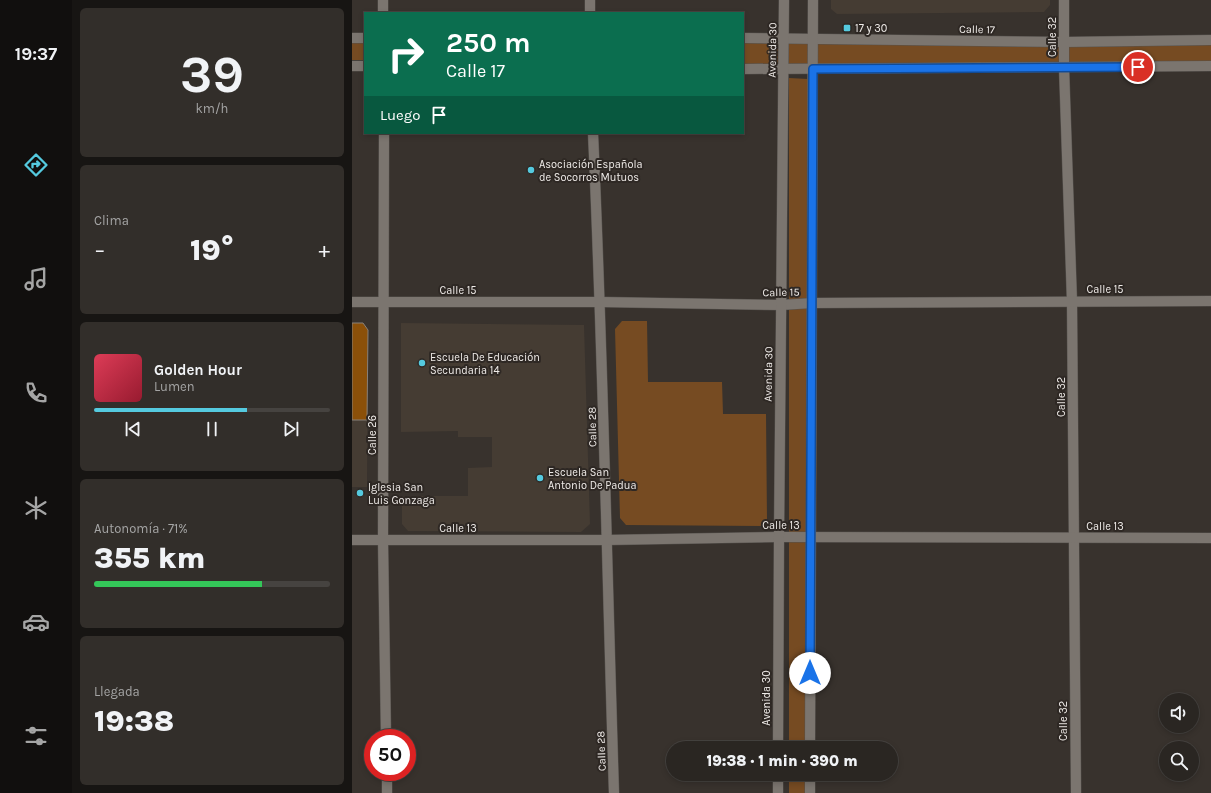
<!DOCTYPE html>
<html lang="es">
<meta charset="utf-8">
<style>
body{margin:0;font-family:Karla,sans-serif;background:#322e2a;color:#f1f3f6;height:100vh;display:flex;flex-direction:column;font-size:15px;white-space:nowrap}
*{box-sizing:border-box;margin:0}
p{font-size:13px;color:#a5a5a5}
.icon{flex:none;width:22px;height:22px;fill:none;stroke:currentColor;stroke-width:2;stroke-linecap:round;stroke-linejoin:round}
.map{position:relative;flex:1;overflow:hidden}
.drawer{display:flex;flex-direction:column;gap:8px;padding:8px;background:#171513;width:280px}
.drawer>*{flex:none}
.guide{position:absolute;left:12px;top:12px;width:380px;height:122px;border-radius:0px;box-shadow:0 2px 6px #0003,0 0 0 1px #464340;background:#0b6e4f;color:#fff;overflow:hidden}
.fabs{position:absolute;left:807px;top:693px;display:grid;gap:8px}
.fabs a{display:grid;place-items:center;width:40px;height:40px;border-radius:50%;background:#2a2622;box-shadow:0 2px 6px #0003,0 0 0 1px #464340;font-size:20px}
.speed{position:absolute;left:12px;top:729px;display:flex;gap:8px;font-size:20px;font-weight:700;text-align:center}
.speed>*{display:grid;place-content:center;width:52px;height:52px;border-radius:50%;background:#2a2622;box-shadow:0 2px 6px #0003,0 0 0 1px #464340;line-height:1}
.speed .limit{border:6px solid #d22;background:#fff;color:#111}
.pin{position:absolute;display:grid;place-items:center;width:34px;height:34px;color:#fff;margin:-17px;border:2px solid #fff;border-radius:50%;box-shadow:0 1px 4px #0007}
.me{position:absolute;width:44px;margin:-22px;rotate:0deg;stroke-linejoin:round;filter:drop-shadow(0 0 3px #0008)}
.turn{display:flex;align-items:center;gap:14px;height:84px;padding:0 16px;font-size:18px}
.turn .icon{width:52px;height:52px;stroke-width:2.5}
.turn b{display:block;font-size:28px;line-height:34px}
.then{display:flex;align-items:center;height:38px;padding:0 16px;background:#0003;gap:8px;font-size:15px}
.big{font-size:30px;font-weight:800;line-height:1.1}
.drawer .card{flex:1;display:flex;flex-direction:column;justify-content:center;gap:6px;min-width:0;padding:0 14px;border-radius:6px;background:#322e2a}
.drawer .dial{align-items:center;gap:0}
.dial b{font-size:52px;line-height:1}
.song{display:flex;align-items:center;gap:12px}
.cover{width:48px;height:48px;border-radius:6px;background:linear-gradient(135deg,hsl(350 70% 55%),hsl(350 70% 35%))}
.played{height:4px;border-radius:2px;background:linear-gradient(90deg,#55cadf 65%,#464340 65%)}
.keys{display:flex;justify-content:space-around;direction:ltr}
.heat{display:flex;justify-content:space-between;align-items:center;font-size:22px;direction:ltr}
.charge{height:6px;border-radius:3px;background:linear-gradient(90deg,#34c759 71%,#464340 0)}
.trip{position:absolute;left:314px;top:741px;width:232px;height:40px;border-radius:20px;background:#2a2622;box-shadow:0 2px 6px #0003,0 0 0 1px #464340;font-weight:800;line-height:40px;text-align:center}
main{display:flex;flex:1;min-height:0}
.tab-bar{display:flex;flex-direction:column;width:72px;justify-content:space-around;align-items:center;background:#110f0e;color:#a5a5a5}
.tab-bar .icon{width:28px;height:28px}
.tab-bar .active{color:#55cadf}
.tab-bar b{font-size:18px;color:#f1f3f6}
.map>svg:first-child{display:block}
.built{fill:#453c33}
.green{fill:#764b22}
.building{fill:#8b5009;stroke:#87807b}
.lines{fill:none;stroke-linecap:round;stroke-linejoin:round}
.street-casing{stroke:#55514d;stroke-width:11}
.secondary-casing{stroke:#55514d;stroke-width:11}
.street{stroke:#7b756f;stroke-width:10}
.secondary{stroke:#7b756f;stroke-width:10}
.route-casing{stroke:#114b97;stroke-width:10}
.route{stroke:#1a73e8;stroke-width:7}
.poi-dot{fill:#55cadf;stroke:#2e2824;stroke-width:1.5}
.labels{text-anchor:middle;stroke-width:4;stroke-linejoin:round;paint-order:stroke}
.poi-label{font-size:11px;fill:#f0ece9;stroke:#2e2824;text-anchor:start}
.street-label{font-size:11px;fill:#f0ece9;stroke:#2e2824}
</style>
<main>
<nav class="tab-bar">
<b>19:37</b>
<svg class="icon active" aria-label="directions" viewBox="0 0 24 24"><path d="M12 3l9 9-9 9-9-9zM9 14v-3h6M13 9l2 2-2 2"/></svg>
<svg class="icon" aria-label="music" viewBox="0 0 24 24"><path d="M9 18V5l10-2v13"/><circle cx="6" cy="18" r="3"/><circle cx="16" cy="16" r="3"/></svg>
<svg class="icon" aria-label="phone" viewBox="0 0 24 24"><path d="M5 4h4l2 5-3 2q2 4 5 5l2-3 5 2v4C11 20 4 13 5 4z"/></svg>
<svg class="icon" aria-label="climate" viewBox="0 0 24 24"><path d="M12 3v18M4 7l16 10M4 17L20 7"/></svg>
<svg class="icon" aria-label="car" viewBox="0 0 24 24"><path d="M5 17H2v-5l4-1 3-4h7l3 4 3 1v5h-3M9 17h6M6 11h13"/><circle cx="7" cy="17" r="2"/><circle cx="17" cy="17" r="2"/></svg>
<svg class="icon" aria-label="filters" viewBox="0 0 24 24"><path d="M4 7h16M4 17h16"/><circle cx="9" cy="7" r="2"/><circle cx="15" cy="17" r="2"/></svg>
</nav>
<section class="drawer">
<div class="card dial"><b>39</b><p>km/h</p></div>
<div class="card"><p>Clima</p>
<div class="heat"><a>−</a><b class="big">19°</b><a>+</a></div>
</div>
<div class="card">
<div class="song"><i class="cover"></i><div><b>Golden Hour</b><p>Lumen</p></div></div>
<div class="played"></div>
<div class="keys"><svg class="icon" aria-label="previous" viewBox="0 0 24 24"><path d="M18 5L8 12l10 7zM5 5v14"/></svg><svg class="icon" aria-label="pause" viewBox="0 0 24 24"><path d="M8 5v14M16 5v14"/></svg><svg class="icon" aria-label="next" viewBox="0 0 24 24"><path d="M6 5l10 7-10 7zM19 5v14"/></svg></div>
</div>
<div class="card"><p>Autonomía · 71%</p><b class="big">355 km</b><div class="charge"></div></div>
<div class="card"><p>Llegada</p><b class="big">19:38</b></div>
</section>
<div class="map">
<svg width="859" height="793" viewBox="0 0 859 793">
<rect width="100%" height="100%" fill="#38322d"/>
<g class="built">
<path d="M479,0H698V5L692,12L485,14L479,9Z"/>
<path d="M0,323L16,330L15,487H0Z"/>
<path d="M49,323L232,325L238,524L229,532L56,531L50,524V496H116V468L140,467V437H106V431L49,432Z"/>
</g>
<g class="green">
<rect x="0" y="38" width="13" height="22"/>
<path d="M391,40L859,43V66L712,67L391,64Z"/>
<path d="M437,78L456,79L458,748H437Z"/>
<path d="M270,321H295L296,382H370L371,414H414L415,520L409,526L274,525L268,518L263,329Z"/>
<rect x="437" y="774" width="21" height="19"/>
</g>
<path class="building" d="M0,323H11L16,330L15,420H0Z"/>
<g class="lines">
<defs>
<g id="street">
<path d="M238,0V13"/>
<path d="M712,0V67L720,302L724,793"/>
<path d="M31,13V0"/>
<path d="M32,133L31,540L34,738"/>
<path d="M241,133C251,353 255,573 262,793"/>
<path d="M0,302H249L429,305L461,303L859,301"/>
<path d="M0,540H254L427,537L859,538"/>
<path d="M35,772V793"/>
</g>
<g id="secondary">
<path d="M0,38H13"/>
<path d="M391,38L713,42L859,40"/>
<path d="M0,66H13"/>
<path d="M391,69L859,66"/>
<path d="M426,748L427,537L432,0"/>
<path d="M458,748L461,0"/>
<path d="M426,793V774"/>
<path d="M458,793V774"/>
</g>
</defs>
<use href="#street" class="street-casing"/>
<use href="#secondary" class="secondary-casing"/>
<use href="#street" class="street"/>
<use href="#secondary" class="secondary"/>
</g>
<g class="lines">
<defs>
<path id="route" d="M458,673L461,69L786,67"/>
</defs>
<use href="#route" class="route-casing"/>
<use href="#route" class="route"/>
</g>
<g class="poi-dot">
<rect x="491" y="24" width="8" height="8" rx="2"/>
<circle cx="179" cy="170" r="4"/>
<circle cx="70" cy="363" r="4"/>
<circle cx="188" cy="478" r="4"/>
<circle cx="8" cy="493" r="4"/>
</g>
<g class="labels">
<g class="poi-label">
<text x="503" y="32">17 y 30</text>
<text x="187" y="168">Asociación Española<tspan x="187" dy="13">de Socorros Mutuos</tspan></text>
<text x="78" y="361">Escuela De Educación<tspan x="78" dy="13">Secundaria 14</tspan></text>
<text x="196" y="476">Escuela San<tspan x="196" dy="13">Antonio De Padua</tspan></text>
<text x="16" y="491">Iglesia San<tspan x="16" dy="13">Luis Gonzaga</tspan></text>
</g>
<g class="street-label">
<text transform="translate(625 29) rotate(1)" y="4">Calle 17</text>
<text transform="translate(700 37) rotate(-90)" y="4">Calle 32</text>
<text transform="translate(420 50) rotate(-89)" y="4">Avenida 30</text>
<text x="753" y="293">Calle 15</text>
<text x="106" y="294">Calle 15</text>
<text transform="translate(429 292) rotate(-1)" y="4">Calle 15</text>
<text transform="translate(416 374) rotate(-89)" y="4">Avenida 30</text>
<text transform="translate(709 397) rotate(-90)" y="4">Calle 32</text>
<text transform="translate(240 427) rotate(-91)" y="4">Calle 28</text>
<text transform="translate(20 435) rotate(-90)" y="4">Calle 26</text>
<text x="429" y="529">Calle 13</text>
<text x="753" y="530">Calle 13</text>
<text x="106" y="532">Calle 13</text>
<text transform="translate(414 698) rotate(-90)" y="4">Avenida 30</text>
<text transform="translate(711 721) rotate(-90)" y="4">Calle 32</text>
<text transform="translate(249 751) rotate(-92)" y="4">Calle 28</text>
</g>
</g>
</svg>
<div class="fabs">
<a><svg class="icon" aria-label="sound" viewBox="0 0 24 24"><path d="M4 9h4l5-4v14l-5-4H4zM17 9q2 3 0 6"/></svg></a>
<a><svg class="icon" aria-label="search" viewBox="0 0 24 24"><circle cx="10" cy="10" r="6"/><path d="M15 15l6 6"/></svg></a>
</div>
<div class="speed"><div class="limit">50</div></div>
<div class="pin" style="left:786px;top:67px;background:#d93025"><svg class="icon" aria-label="arrive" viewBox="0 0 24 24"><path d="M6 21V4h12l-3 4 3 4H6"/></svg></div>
<svg class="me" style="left:458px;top:673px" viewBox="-20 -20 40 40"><circle r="19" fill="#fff"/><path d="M0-13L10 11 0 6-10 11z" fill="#1a73e8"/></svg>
<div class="trip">19:38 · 1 min · 390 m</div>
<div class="guide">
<div class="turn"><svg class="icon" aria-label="right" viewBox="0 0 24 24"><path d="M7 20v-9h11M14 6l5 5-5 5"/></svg><div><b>250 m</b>Calle 17</div></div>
<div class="then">Luego<svg class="icon" aria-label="arrive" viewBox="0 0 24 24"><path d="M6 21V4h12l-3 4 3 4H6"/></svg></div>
</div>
</div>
</main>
